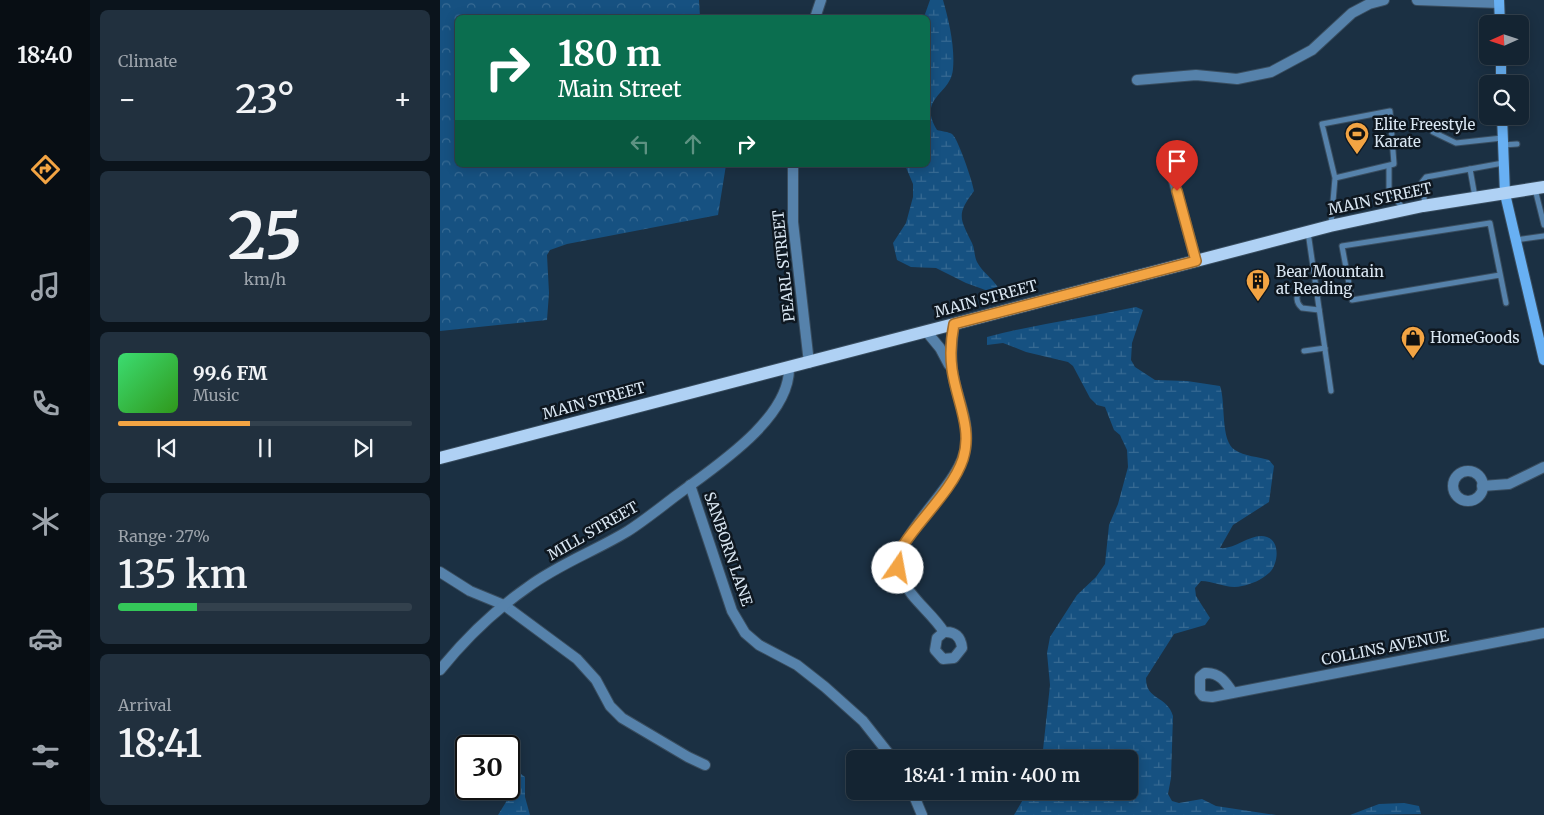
<!DOCTYPE html>
<meta charset="utf-8">
<style>
body{margin:0;font-family:Merriweather,serif;background:#21303e;color:#f1f3f6;height:100vh;display:flex;flex-direction:column;font-size:19px;white-space:nowrap}
*{box-sizing:border-box;margin:0}
p{font-size:16px;color:#9da4ac}
.icon{flex:none;width:28px;height:28px;fill:none;stroke:currentColor;stroke-width:2;stroke-linecap:round;stroke-linejoin:round}
.map{position:relative;flex:1;overflow:hidden}
.side{display:flex;flex-direction:column;gap:10px;padding:10px;background:#0b141c;width:350px}
.side>*{flex:none}
.hud{position:absolute;left:15px;top:15px;width:475px;height:152px;border-radius:8px;box-shadow:0 2px 12px #0003,0 0 0 1px #33414d;background:#0b6e4f;color:#fff;overflow:hidden}
.needle{width:32px;rotate:267deg}
.fabs{position:absolute;left:1039px;top:15px;display:grid;gap:10px}
.fabs a{display:grid;place-items:center;width:50px;height:50px;border-radius:8px;background:#142432;box-shadow:0 2px 12px #0003,0 0 0 1px #33414d;font-size:25px}
.speed{position:absolute;left:15px;top:735px;display:flex;gap:10px;font-size:25px;font-weight:700;text-align:center}
.speed>*{display:grid;place-content:center;width:65px;height:65px;border-radius:50%;background:#142432;box-shadow:0 2px 12px #0003,0 0 0 1px #33414d;line-height:1}
.speed .limit{border:2px solid #111;border-radius:8px;background:#fff;color:#111}
.pin{position:absolute;display:grid;place-items:center;width:42px;height:42px;color:#fff;margin:-51px -21px;border-radius:50% 50% 50% 0;rotate:-45deg;box-shadow:0 0 5px #0007}
.pin .icon{rotate:45deg}
.me{position:absolute;width:55px;margin:-28px;rotate:12deg;stroke-linejoin:round;filter:drop-shadow(0 0 4px #0008)}
.turn{display:flex;align-items:center;gap:18px;height:105px;padding:0 20px;font-size:22px}
.turn .icon{width:65px;height:65px;stroke-width:2.5}
.turn b{display:block;font-size:35px;line-height:42px}
.lanes{display:flex;align-items:center;height:48px;padding:0 20px;background:#0003;justify-content:center;gap:25px;direction:ltr}
.lanes .off{opacity:.35}
.big{font-size:38px;font-weight:600;line-height:1.1}
.side .card{flex:1;display:flex;flex-direction:column;justify-content:center;gap:8px;min-width:0;padding:0 18px;border-radius:8px;background:#21303e}
.side .dial{align-items:center;gap:0}
.dial b{font-size:65px;line-height:1}
.song{display:flex;align-items:center;gap:15px}
.cover{width:60px;height:60px;border-radius:8px;background:linear-gradient(135deg,hsl(140 70% 55%),hsl(110 70% 35%))}
.played{height:5px;border-radius:2px;background:linear-gradient(90deg,#f3a443 45%,#33414d 45%)}
.keys{display:flex;justify-content:space-around;direction:ltr}
.heat{display:flex;justify-content:space-between;align-items:center;font-size:28px;direction:ltr}
.charge{height:8px;border-radius:4px;background:linear-gradient(90deg,#34c759 27%,#33414d 0)}
.trip{position:absolute;left:406px;top:750px;width:292px;height:50px;border-radius:8px;background:#142432;box-shadow:0 2px 12px #0003,0 0 0 1px #33414d;font-weight:600;line-height:50px;text-align:center}
main{display:flex;flex:1;min-height:0}
.menu{display:flex;flex-direction:column;width:90px;justify-content:space-around;align-items:center;background:#080e14;color:#9da4ac}
.menu .icon{width:35px;height:35px}
.menu .active{color:#f3a443}
.menu b{font-size:22px;color:#f1f3f6}
.map>svg:first-child{display:block}
.wetland{fill:url(#wetland-marsh)}
.park{fill:url(#park-crowns)}
.lines{fill:none;stroke-linecap:round;stroke-linejoin:round}
.lane-casing{stroke:#394d5f;stroke-width:7}
.street-casing{stroke:#394d5f;stroke-width:12}
.secondary-casing{stroke:#394d5f;stroke-width:12}
.primary-casing{stroke:#394d5f;stroke-width:14}
.lane{stroke:#5682ab;stroke-width:5}
.street{stroke:#5682ab;stroke-width:10}
.secondary{stroke:#68b0f3;stroke-width:10}
.primary{stroke:#afd1f4;stroke-width:12}
.route-casing{stroke:#9e6b2c;stroke-width:12}
.route{stroke:#f3a443;stroke-width:9}
.labels{text-anchor:middle;stroke-width:5;stroke-linejoin:round;paint-order:stroke}
.poi-label{font-size:15px;fill:#d9e6f2;stroke:#0e1720;text-anchor:start}
.street-label{font-size:15px;fill:#d9e6f2;stroke:#0e1720}
</style>
<main>
<nav class="menu">
<b>18:40</b>
<svg class="icon active" aria-label="directions" viewBox="0 0 24 24"><path d="M12 3l9 9-9 9-9-9zM9 14v-3h6M13 9l2 2-2 2"/></svg>
<svg class="icon" aria-label="music" viewBox="0 0 24 24"><path d="M9 18V5l10-2v13"/><circle cx="6" cy="18" r="3"/><circle cx="16" cy="16" r="3"/></svg>
<svg class="icon" aria-label="phone" viewBox="0 0 24 24"><path d="M5 4h4l2 5-3 2q2 4 5 5l2-3 5 2v4C11 20 4 13 5 4z"/></svg>
<svg class="icon" aria-label="climate" viewBox="0 0 24 24"><path d="M12 3v18M4 7l16 10M4 17L20 7"/></svg>
<svg class="icon" aria-label="car" viewBox="0 0 24 24"><path d="M5 17H2v-5l4-1 3-4h7l3 4 3 1v5h-3M9 17h6M6 11h13"/><circle cx="7" cy="17" r="2"/><circle cx="17" cy="17" r="2"/></svg>
<svg class="icon" aria-label="filters" viewBox="0 0 24 24"><path d="M4 7h16M4 17h16"/><circle cx="9" cy="7" r="2"/><circle cx="15" cy="17" r="2"/></svg>
</nav>
<section class="side">
<div class="card"><p>Climate</p>
<div class="heat"><a>−</a><b class="big">23°</b><a>+</a></div>
</div>
<div class="card dial"><b>25</b><p>km/h</p></div>
<div class="card">
<div class="song"><i class="cover"></i><div><b>99.6 FM</b><p>Music</p></div></div>
<div class="played"></div>
<div class="keys"><svg class="icon" aria-label="previous" viewBox="0 0 24 24"><path d="M18 5L8 12l10 7zM5 5v14"/></svg><svg class="icon" aria-label="pause" viewBox="0 0 24 24"><path d="M8 5v14M16 5v14"/></svg><svg class="icon" aria-label="next" viewBox="0 0 24 24"><path d="M6 5l10 7-10 7zM19 5v14"/></svg></div>
</div>
<div class="card"><p>Range · 27%</p><b class="big">135 km</b><div class="charge"></div></div>
<div class="card"><p>Arrival</p><b class="big">18:41</b></div>
</section>
<div class="map">
<svg width="1104" height="815" viewBox="0 0 1104 815">
<defs>
<pattern id="wetland-marsh" width="20" height="14" patternUnits="userSpaceOnUse" patternTransform="scale(1.25)"><rect width="20" height="14" fill="#165181"/><path d="M1 5h8M5 5V1M11 12h8M15 12V8" fill="none" stroke="#376a93"/></pattern>
<pattern id="park-crowns" width="20" height="18" patternUnits="userSpaceOnUse" patternTransform="scale(1.25)"><rect width="20" height="18" fill="#165181"/><path d="M2 6a3 3 0 1 1 6 0M12 15a3 3 0 1 1 6 0" fill="none" stroke="#376a93"/></pattern>
</defs>
<rect width="100%" height="100%" fill="#1b3043"/>
<g class="wetland">
<path d="M490,0H503C509,21 515,47 513,69C511,95 477,97 497,130C501,131 509,132 512,134C518,138 533,183 534,191C516,215 520,218 532,243C535,249 534,256 537,262C544,275 556,279 562,296L526,283L496,268L471,267L457,260L453,243L466,223L473,197V184L465,165H488V18L484,17Z"/>
<path d="M696,307L703,310L692,343L691,360L695,367L715,380L747,381L780,386C786,402 780,441 795,450C804,456 819,457 829,460L834,466L829,502L793,525L780,548C796,550 811,532 827,537C841,542 838,565 829,573C821,580 812,584 802,586C788,590 775,581 761,581L755,588L756,596L770,618L765,625L734,634L706,678C706,701 727,695 733,716L731,778L728,794L732,801L739,803L762,799L776,806L836,815H574L588,791H690V759H602L610,685L607,653L610,637L637,595L656,577L665,564L669,525L678,504L688,467L687,450L680,435L674,430L665,407L657,405L650,398L633,366L628,362L586,352L563,343L547,345V337C596,324 646,318 696,307Z"/>
<path d="M76,774H81L85,777V797L90,815H58L66,802Z"/>
<path d="M964,803L979,806L981,814L910,815L939,804Z"/>
</g>
<path class="park" d="M0,0H259L260,17L18,18V165H286L278,215L127,244L110,250L107,255L109,293L107,320L0,331Z"/>
<g class="lines">
<defs>
<g id="lane">
<path d="M993,132L1016,143L1062,138"/>
<path d="M1063,145L1077,144"/>
<path d="M949,166V192L964,209"/>
<path d="M1030,169L1035,197"/>
<path d="M1095,189L1104,225"/>
<path d="M985,205L982,182L986,177L1063,163"/>
<path d="M891,225L895,178L954,164L950,111L882,124L895,178"/>
<path d="M868,232L891,391"/>
<path d="M1075,240L1104,236"/>
<path d="M1060,275L912,300L902,246L1050,223L1066,303"/>
<path d="M876,286L861,289C855,295 856,303 862,308L879,310"/>
<path d="M864,351L885,348"/>
</g>
<g id="street">
<path d="M977,0L1059,3"/>
<path d="M375,18L381,0"/>
<path d="M697,80L756,75L797,79L831,72L872,50L912,13L929,4L944,0"/>
<path d="M353,165V222L369,363"/>
<path d="M732,174L756,261"/>
<path d="M486,331L500,348L509,365"/>
<circle cx="1028" cy="486" r="15"/>
<path d="M250,485L292,611L305,633L319,645L357,665L385,687L423,721L453,759"/>
<path d="M1042,486L1069,484L1104,467"/>
<path d="M0,572L30,591L64,605L137,659L156,680L170,706L182,718L248,757L265,765"/>
<path d="M504,632L497,638L495,650L503,659L514,658L522,648C521,637 515,631 504,632C492,613 471,599 462,579C443,538 522,490 526,444C529,418 515,394 512,369C510,354 512,339 514,324"/>
<path d="M0,670C25,639 55,610 88,587C119,564 155,551 188,531C205,520 221,507 237,495C273,468 350,419 349,368"/>
<path d="M793,693C786,682 779,672 765,673L760,677V692L763,696L772,697L1104,633"/>
<path d="M472,791L482,815"/>
</g>
<g id="secondary">
<path d="M1059,0L1060,24"/>
<path d="M1061,56V84"/>
<path d="M1062,116L1065,194L1104,360"/>
</g>
<path id="primary" d="M0,458L890,226L983,206L1104,187"/>
</defs>
<use href="#lane" class="lane-casing"/>
<use href="#street" class="street-casing"/>
<use href="#secondary" class="secondary-casing"/>
<use href="#primary" class="primary-casing"/>
<use href="#lane" class="lane"/>
<use href="#street" class="street"/>
<use href="#secondary" class="secondary"/>
<use href="#primary" class="primary"/>
</g>
<g class="lines">
<defs>
<path id="route" d="M458,568L460,554L464,544C481,518 513,489 523,459C533,428 516,400 512,369C510,354 511,339 514,324L756,261L737,191"/>
</defs>
<use href="#route" class="route-casing"/>
<use href="#route" class="route"/>
</g>
<defs>
<symbol id="stadium-pin" viewBox="-11 -11 22 30"><path d="M0 17L-7.5 6A9.5 9.5 0 1 1 7.5 6Z" fill="#f3a443" stroke="#0e1720"/><path d="M0-5a6.5 5 0 1 0 0 10a6.5 5 0 1 0 0-10ZM-3.5-1.8h7v3.6h-7Z" fill="#111"/></symbol>
<symbol id="building-pin" viewBox="-11 -11 22 30"><path d="M0 17L-7.5 6A9.5 9.5 0 1 1 7.5 6Z" fill="#f3a443" stroke="#0e1720"/><path d="M-4-6H4V6H1V3H-1V6H-4ZM-2.5-4.3h1.7v1.8h-1.7ZM.8-4.3h1.7v1.8H.8ZM-2.5-1h1.7V.8h-1.7ZM.8-1h1.7V.8H.8Z" fill="#111"/></symbol>
<symbol id="shop-pin" viewBox="-11 -11 22 30"><path d="M0 17L-7.5 6A9.5 9.5 0 1 1 7.5 6Z" fill="#f3a443" stroke="#0e1720"/><path d="M-5-2.5h2.3a2.7 3.5 0 0 1 5.4 0H5L5.5 6h-11ZM-1.5-2.5h3a1.5 2.3 0 0 0-3 0Z" fill="#111"/></symbol>
</defs>
<g fill-rule="evenodd">
<use href="#stadium-pin" x="903" y="120" width="28" height="38"/>
<use href="#building-pin" x="804" y="267" width="28" height="38"/>
<use href="#shop-pin" x="959" y="324" width="28" height="38"/>
</g>
<g class="labels">
<g class="poi-label">
<text x="934" y="130">Elite Freestyle<tspan x="934" dy="17">Karate</tspan></text>
<text x="836" y="277">Bear Mountain<tspan x="836" dy="17">at Reading</tspan></text>
<text x="990" y="343">HomeGoods</text>
</g>
<g class="street-label">
<text transform="translate(940 199) rotate(-12)" y="5">MAIN STREET</text>
<text transform="translate(344 266) rotate(-96)" y="5">PEARL STREET</text>
<text transform="translate(546 299) rotate(-15)" y="5">MAIN STREET</text>
<text transform="translate(154 401) rotate(-15)" y="5">MAIN STREET</text>
<text transform="translate(153 531) rotate(-30)" y="5">MILL STREET</text>
<text transform="translate(288 549) rotate(71)" y="5">SANBORN LANE</text>
<text transform="translate(945 648) rotate(-11)" y="5">COLLINS AVENUE</text>
</g>
</g>
</svg>
<div class="fabs">
<a><svg class="needle" viewBox="-14 -14 28 28"><path d="M0-13l5 13h-10z" fill="#e53935"/><path d="M0 13l5-13h-10z" fill="#9da4ac"/></svg></a>
<a><svg class="icon" aria-label="search" viewBox="0 0 24 24"><circle cx="10" cy="10" r="6"/><path d="M15 15l6 6"/></svg></a>
</div>
<div class="speed"><div class="limit">30</div></div>
<div class="pin" style="left:737px;top:191px;background:#d93025"><svg class="icon" aria-label="arrive" viewBox="0 0 24 24"><path d="M6 21V4h12l-3 4 3 4H6"/></svg></div>
<svg class="me" style="left:458px;top:568px" viewBox="-20 -20 40 40"><circle r="19" fill="#fff"/><path d="M0-13L10 11 0 6-10 11z" fill="#f3a443"/></svg>
<div class="trip">18:41 · 1 min · 400 m</div>
<div class="hud">
<div class="turn"><svg class="icon" aria-label="right" viewBox="0 0 24 24"><path d="M7 20v-9h11M14 6l5 5-5 5"/></svg><div><b>180 m</b>Main Street</div></div>
<div class="lanes"><svg class="icon off" aria-label="left" viewBox="0 0 24 24"><path d="M17 20v-9H6M10 6l-5 5 5 5"/></svg><svg class="icon off" aria-label="ahead" viewBox="0 0 24 24"><path d="M12 20V5M6 11l6-6 6 6"/></svg><svg class="icon" aria-label="right" viewBox="0 0 24 24"><path d="M7 20v-9h11M14 6l5 5-5 5"/></svg></div>
</div>
</div>
</main>
